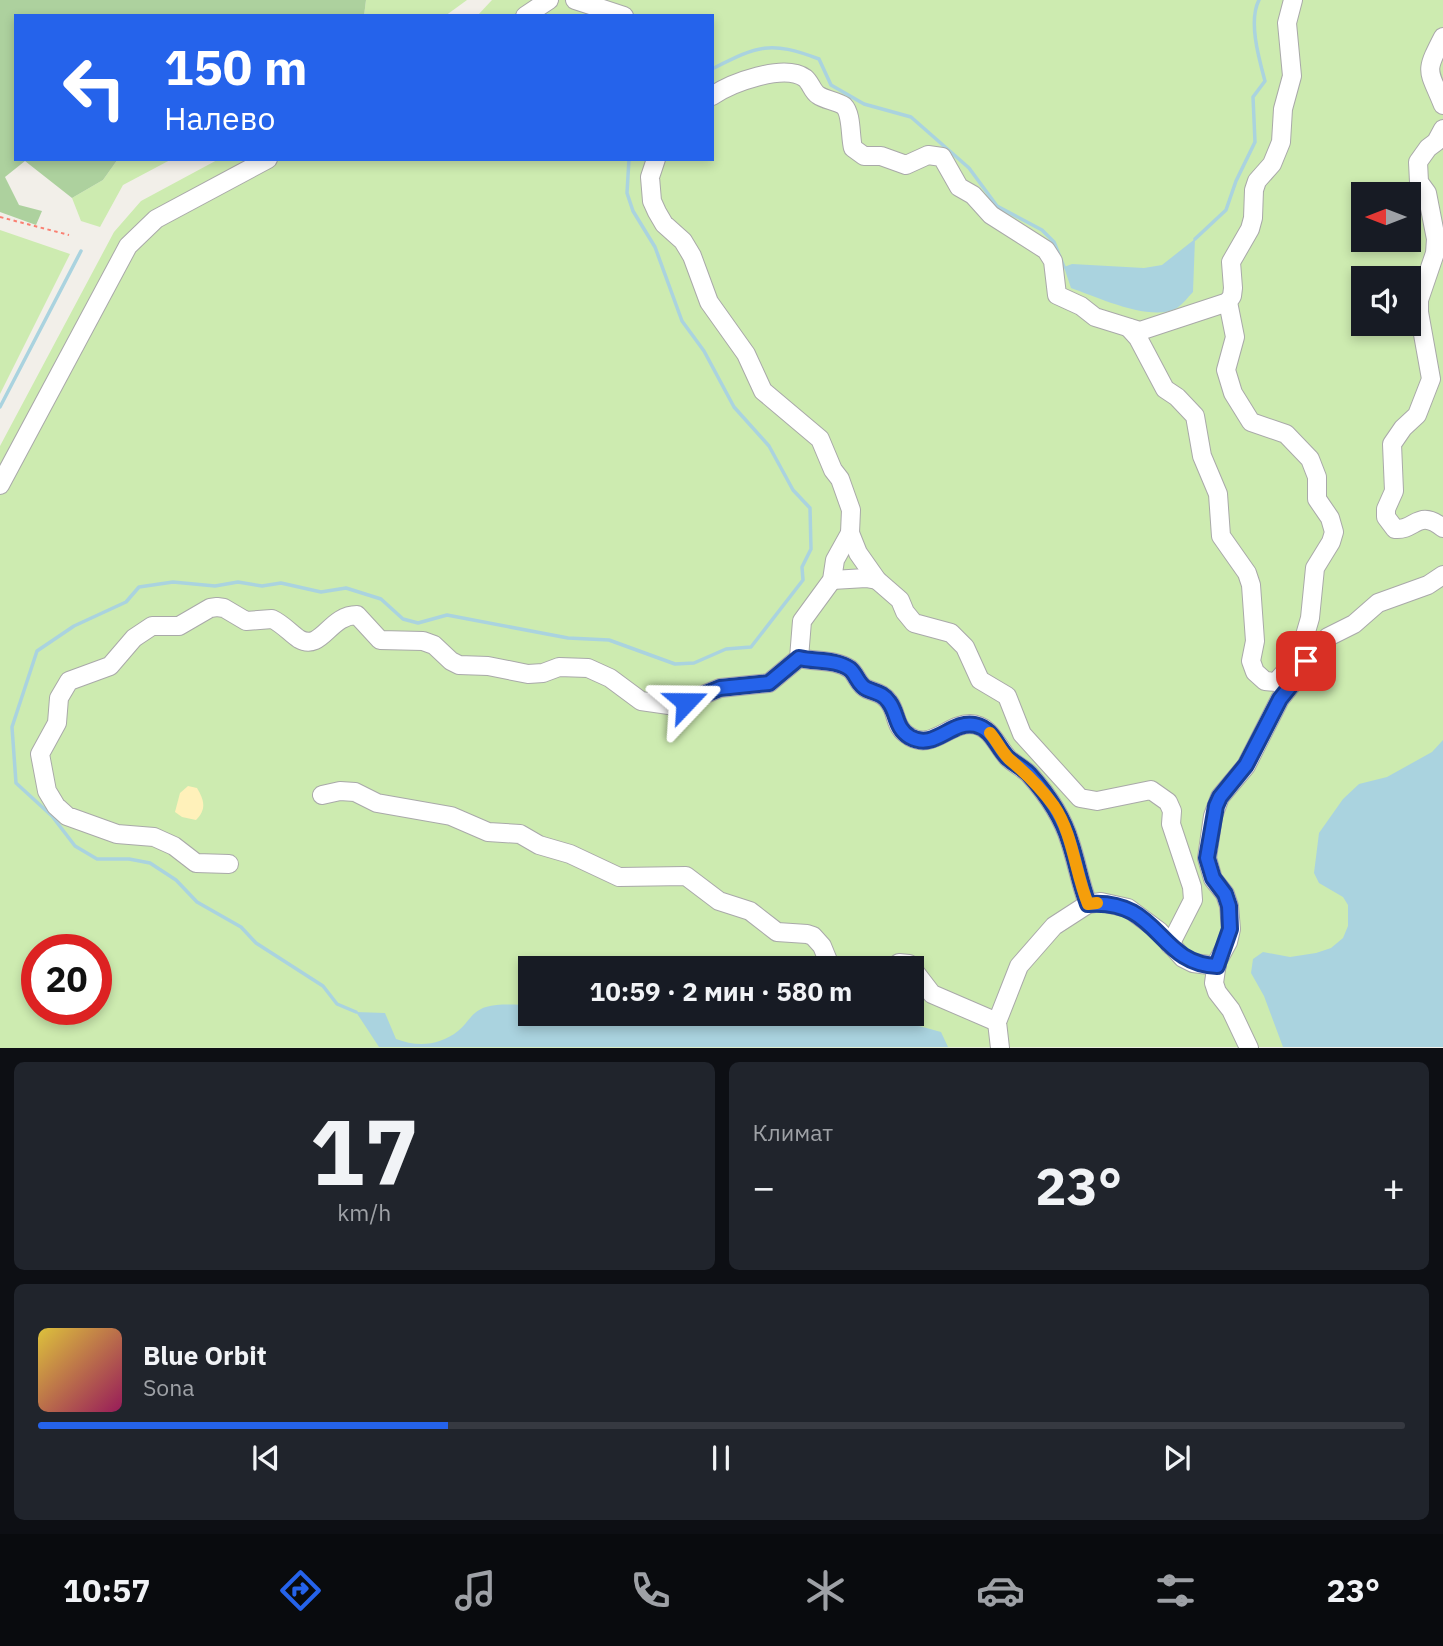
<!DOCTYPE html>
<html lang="ru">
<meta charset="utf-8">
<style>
body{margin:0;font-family:"IBM Plex Sans",sans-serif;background:#20242c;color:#f1f3f6;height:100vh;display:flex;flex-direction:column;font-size:26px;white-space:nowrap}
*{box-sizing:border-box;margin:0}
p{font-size:23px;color:#9ea1a6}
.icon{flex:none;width:38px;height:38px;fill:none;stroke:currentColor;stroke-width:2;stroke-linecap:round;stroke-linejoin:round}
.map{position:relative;height:1048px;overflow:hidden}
.drawer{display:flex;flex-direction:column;gap:14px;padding:14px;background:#0d0f14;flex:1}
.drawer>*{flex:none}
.banner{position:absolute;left:14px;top:14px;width:700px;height:147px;border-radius:0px;box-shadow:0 4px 10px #0003;background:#2563eb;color:#fff;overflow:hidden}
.needle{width:46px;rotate:270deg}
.fabs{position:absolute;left:1351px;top:182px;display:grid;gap:14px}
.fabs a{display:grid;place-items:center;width:70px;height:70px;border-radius:0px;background:#171b24;box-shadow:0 4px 10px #0003;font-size:35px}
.speed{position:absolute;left:21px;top:934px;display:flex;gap:14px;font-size:35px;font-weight:700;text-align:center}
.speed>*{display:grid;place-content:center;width:91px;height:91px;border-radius:50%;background:#171b24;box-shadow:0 4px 10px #0003;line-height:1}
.speed .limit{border:10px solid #d22;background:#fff;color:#111}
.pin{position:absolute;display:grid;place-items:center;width:60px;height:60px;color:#fff;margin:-30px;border-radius:14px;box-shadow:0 4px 10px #0006}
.me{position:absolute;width:77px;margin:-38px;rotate:67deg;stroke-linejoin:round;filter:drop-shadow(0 0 5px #0008)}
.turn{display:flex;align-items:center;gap:24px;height:147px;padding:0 35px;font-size:32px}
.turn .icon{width:91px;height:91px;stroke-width:2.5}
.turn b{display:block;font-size:49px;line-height:60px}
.big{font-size:52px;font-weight:700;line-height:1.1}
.drawer .card{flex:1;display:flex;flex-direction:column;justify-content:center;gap:10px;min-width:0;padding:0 24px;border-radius:10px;background:#20242c}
.drawer .dial{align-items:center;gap:0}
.dial b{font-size:91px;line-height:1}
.song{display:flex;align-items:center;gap:21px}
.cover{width:84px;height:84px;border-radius:10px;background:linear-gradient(135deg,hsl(50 70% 55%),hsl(330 70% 35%))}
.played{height:7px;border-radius:4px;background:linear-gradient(90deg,#2563eb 30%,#363941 30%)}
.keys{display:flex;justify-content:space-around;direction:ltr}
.heat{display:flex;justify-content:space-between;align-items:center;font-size:38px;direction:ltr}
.drawer .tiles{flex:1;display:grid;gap:14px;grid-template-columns:1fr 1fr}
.card:last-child{grid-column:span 2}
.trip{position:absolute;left:518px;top:956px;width:406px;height:70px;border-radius:0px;background:#171b24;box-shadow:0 4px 10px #0003;font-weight:700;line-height:70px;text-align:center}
.tab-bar{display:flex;height:112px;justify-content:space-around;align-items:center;background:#090b0e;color:#9ea1a6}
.tab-bar .icon{width:49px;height:49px}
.tab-bar .active{color:#2563eb}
.tab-bar b{font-size:32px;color:#f1f3f6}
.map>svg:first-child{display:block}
.grass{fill:#cdebb0;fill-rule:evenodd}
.forest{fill:#add19e}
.sand{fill:#fff1ba}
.water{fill:#aad3df}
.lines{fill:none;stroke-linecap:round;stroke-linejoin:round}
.stream{stroke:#aad3df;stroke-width:3.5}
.minor-casing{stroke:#a9a9a9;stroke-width:20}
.path{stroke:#fa8072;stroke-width:2;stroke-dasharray:3.5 3.5;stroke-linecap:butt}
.minor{stroke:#fff;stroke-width:18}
.route-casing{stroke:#184099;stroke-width:18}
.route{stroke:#2563eb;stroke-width:12}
.slow{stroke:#f59e0b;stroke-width:12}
</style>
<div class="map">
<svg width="1443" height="1048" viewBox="0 0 1443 1048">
<rect width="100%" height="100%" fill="#f2efe9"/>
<g class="grass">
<path d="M366,0H467L445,16H364Z"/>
<path d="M492,0H1443V1047L0,1048V446L114,232L141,201L219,159H712V16H477ZM1363,194H1409V240H1363ZM1363,278H1409V324H1363ZM37,950H96V1010H37ZM530,968H912V1013H530Z"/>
<path d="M118,159H172L123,185L100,227L81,221L72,198L103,180Z"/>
<path d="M0,230L70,254L0,394Z"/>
</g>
<path class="forest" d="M0,0H366L364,16H16V159H118L103,180L72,198L25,161L5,177L19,205L42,211L36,225L0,212Z"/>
<path class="sand" d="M188,786L197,788C204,800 207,809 196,820L182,817L175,812L180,793Z"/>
<g class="water">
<path d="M1195,239L1193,292C1188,297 1183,304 1177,308C1152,323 1097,297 1071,288L1064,267L1072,264L1144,268L1162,265Z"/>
<path d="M1443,740V1047H1283L1264,996L1251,973L1253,959L1263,952L1290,957L1316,953L1331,948L1343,938L1348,926V905L1343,897L1319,883L1314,873L1319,833L1343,799L1359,784L1387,777L1432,752Z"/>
<path d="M530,1005V1013H833L834,1017L848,1021L884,1013L897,1015L912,1024L941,1032L948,1047H379L356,1012L385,1013L396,1039C417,1047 439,1046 458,1031C468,1023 472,1011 486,1007C499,1003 517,1005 530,1005Z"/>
</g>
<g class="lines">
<g class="stream">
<path d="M712,69C758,46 769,40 819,59L831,85L864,104L911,117L969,168L997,206L1042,230L1054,242L1064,267"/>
<path d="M1195,239L1226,210L1236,181L1255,142L1253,97L1265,81C1259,59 1248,21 1259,0"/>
<path d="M0,407L81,251"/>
<path d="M356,1012L337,1004L323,986L256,943L241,927L197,902L176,880L150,863L129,859H97L75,846L52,816L16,783L12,727L37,651L74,626L126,602L139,587L173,582L215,586L238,582L262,586L281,583L321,592L346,588L381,599L403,619L418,623L447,615L568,638L609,640L675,664L694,663L726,649L751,647L803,580L802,567L811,549L810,508L793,490L769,446L734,407L704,351L682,321L655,247L633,211L627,193L629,159"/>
</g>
<defs>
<g id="minor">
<path d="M575,0L624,16"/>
<path d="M525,16L549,0"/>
<path d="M1443,37C1424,74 1428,68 1443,105"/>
<path d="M712,96C731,83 784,63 805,78C811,83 812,91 818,95C825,100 837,101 844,106C852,114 850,137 853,148L864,156H881L906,165L928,155L942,157L959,187L973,195L991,215L1046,250L1053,261L1057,295L1081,306L1095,317L1140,331L1228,302"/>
<path d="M1443,129L1436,142L1428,148L1418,162L1419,182L1427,193L1436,239L1435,253L1419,300V312L1431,379L1417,415L1403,428L1392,444L1394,491L1386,509V517L1395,529C1415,531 1418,508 1443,528"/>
<path d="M1129,328L1138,338L1165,389L1177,397L1195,416L1202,456L1218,494L1221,536L1247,573L1251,585L1255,641L1251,661L1255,672L1265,681L1276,682L1299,656L1310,618L1315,568L1331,542L1334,532L1330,518L1317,499V477L1310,459L1286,434L1251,422L1233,393L1226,370L1235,337L1228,302L1232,296L1233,288L1231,262L1250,229L1253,218L1254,190L1257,181L1272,164L1281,142L1283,109L1292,76L1287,23L1293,0"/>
<path d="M0,485L128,246L156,219L268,159"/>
<path d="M850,533L858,553L877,580L900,600L905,612L914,623L951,633L965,647L980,680L1007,696L1022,734L1080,798L1097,801L1151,790L1168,802L1172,811L1171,824L1192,887L1193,900L1170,945"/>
<path d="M832,580L866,578L877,580"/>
<path d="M799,658C815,662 836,659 850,669C857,675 858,685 867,689C876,693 883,693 889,702C897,712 894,725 906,734C930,753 947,724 970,724C991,725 996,745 1008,758C1014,764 1023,768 1029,774C1046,793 1063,818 1070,842C1077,863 1080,883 1088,904"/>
<path d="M322,795L340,791L355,792L377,803L451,816L488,832L520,834L539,845L570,854L619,877L686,876L719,901L750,911L777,932L807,934L813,936L822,946L831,968"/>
<path d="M229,864L196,863L174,846L154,837L117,834L67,816L56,806L47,791L40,754L57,723L59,698L69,681L110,666L134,638L152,626H179L210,608L217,607L224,608L246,621L272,619C283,624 290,633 299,639C322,652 329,615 357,615L380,640L423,641L434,645L451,661L459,665L488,666L528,674L543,673L559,667L588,668L610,678L641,701L669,705L686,702L720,688L769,683L799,658L802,621L832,580L835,560L850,533L851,510L840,479L833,470L820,439L763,391L746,354L709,302L692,256L683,241L664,224L657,212L652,201L650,177L656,159"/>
<path d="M892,968L899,963L909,964L932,994L997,1022"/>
<path d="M1000,1048L997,1022L1019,966L1054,926L1088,904L1101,902L1128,908L1159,931L1183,958L1193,963L1217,966"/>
<path d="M1249,1048L1231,1010L1217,992L1214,983L1217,962L1228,942L1231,929L1229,906L1225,894L1213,879L1207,858L1213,816L1220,797L1246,766L1280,699L1296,679L1310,653L1328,637L1354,624L1378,603L1428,585L1443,575"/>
</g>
</defs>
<use href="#minor" class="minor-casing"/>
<path class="path" d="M0,217L69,235"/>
<use href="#minor" class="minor"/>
</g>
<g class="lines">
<defs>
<path id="route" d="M686,702L720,688L769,683L799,658C815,662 836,659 850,669C857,675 858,685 867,689C876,693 883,693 889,702C898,714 895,728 910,737C935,751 951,720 975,725C993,729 996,746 1008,758C1015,764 1023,768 1029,774C1046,793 1063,818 1070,842C1077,863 1080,883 1088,904C1160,898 1157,964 1217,966L1230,929L1229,906L1225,894L1213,878L1207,858L1216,806L1220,797L1246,765L1280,699L1296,679L1306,661"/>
</defs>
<use href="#route" class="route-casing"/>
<use href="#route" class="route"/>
<path class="slow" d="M990,733C997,741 1001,751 1009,759C1026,773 1041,788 1054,806C1073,834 1075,872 1088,904L1097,903"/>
</g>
</svg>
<div class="fabs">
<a><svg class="needle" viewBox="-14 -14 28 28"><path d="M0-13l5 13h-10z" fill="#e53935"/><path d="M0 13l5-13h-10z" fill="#9ea1a6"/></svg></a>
<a><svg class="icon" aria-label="sound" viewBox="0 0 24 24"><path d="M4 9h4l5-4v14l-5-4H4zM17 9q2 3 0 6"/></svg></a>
</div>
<div class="speed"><div class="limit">20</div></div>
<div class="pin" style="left:1306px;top:661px;background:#d93025"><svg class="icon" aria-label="arrive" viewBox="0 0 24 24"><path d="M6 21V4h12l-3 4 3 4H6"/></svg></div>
<svg class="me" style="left:686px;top:702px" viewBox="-20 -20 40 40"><path d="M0-17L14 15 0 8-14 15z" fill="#2563eb" stroke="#fff" stroke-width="4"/></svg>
<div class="trip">10:59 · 2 мин · 580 m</div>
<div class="banner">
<div class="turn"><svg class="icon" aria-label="left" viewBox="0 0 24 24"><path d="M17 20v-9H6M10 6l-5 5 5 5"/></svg><div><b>150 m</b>Налево</div></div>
</div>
</div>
<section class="drawer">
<div class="tiles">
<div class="card dial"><b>17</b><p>km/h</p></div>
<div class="card"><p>Климат</p>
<div class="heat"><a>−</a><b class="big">23°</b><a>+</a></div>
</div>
<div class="card">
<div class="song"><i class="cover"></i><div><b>Blue Orbit</b><p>Sona</p></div></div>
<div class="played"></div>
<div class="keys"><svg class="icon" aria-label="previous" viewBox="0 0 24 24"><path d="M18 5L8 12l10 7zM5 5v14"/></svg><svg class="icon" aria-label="pause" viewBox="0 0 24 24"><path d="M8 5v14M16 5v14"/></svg><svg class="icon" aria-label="next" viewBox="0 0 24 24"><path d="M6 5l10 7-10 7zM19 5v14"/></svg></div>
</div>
</div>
</section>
<nav class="tab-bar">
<b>10:57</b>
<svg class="icon active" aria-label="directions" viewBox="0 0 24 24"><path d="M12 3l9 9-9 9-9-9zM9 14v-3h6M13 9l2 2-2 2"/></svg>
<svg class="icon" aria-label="music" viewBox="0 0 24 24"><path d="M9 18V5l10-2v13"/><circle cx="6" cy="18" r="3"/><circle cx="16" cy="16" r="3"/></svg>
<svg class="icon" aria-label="phone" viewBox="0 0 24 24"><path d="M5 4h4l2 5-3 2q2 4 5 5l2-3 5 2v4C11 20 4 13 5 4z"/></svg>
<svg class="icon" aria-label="climate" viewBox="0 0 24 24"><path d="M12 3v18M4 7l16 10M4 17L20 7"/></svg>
<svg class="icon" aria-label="car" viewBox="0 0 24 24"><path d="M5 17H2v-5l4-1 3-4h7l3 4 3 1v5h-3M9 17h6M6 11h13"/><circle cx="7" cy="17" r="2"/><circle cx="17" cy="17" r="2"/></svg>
<svg class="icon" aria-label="filters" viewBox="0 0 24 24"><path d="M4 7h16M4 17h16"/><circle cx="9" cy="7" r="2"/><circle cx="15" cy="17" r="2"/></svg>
<b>23°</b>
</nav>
